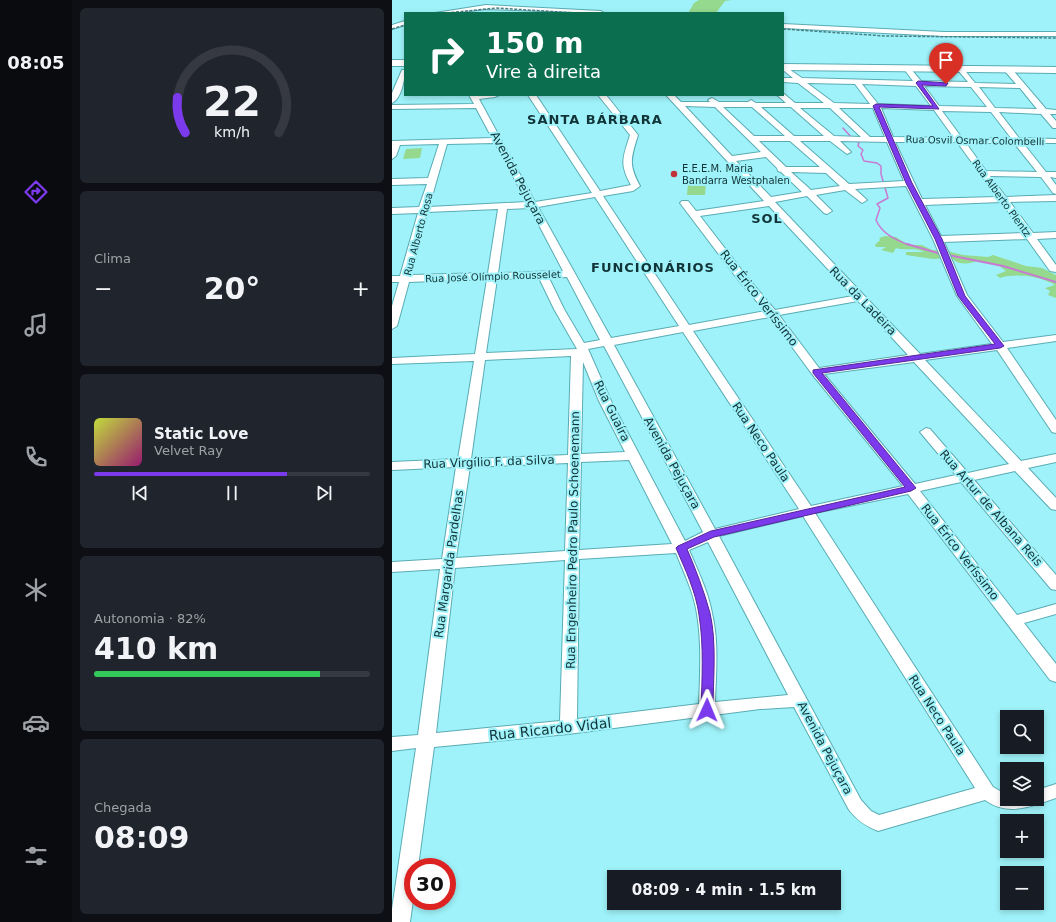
<!DOCTYPE html>
<html lang="pt">
<meta charset="utf-8">
<style>
body{margin:0;font-family:"DejaVu Sans",sans-serif;background:#20242c;color:#f1f3f6;height:100vh;display:flex;flex-direction:column;font-size:15px;white-space:nowrap}
*{box-sizing:border-box;margin:0}
p{font-size:13px;color:#9ea1a6}
.icon{flex:none;width:22px;height:22px;fill:none;stroke:currentColor;stroke-width:2;stroke-linecap:round;stroke-linejoin:round}
.map{position:relative;flex:1;overflow:hidden}
.panel{display:flex;flex-direction:column;gap:8px;padding:8px;background:#0d0f14;width:320px}
.panel>*{flex:none}
.hud{position:absolute;left:12px;top:12px;width:380px;height:84px;border-radius:0px;box-shadow:0 2px 6px #0003;background:#0b6e4f;color:#fff;overflow:hidden}
.tools{position:absolute;left:608px;top:710px;display:grid;gap:8px}
.tools a{display:grid;place-items:center;width:44px;height:44px;border-radius:0px;background:#171b24;box-shadow:0 2px 6px #0003;font-size:20px}
.speed{position:absolute;left:12px;top:858px;display:flex;gap:8px;font-size:20px;font-weight:700;text-align:center}
.speed>*{display:grid;place-content:center;width:52px;height:52px;border-radius:50%;background:#171b24;box-shadow:0 2px 6px #0003;line-height:1}
.speed .limit{border:6px solid #d22;background:#fff;color:#111}
.pin{position:absolute;display:grid;place-items:center;width:34px;height:34px;color:#fff;margin:-41px -17px;border-radius:50% 50% 50% 0;rotate:-45deg;box-shadow:0 0 4px #0007}
.pin .icon{rotate:45deg}
.me{position:absolute;width:44px;margin:-22px;rotate:1deg;stroke-linejoin:round;filter:drop-shadow(0 0 3px #0008)}
.turn{display:flex;align-items:center;gap:14px;height:84px;padding:0 16px;font-size:18px}
.turn .icon{width:52px;height:52px;stroke-width:2.5}
.turn b{display:block;font-size:28px;line-height:34px}
.big{font-size:30px;font-weight:700;line-height:1.1}
.panel .card{flex:1;display:flex;flex-direction:column;justify-content:center;gap:6px;min-width:0;padding:0 14px;border-radius:6px;background:#20242c}
.panel .dial{align-items:center;gap:0}
.dial svg{height:104px;overflow:visible;fill:none;stroke:#363941;stroke-width:7;stroke-linecap:round;text-anchor:middle}
.dial text{fill:#f1f3f6;stroke:none}
.song{display:flex;align-items:center;gap:12px}
.cover{width:48px;height:48px;border-radius:6px;background:linear-gradient(135deg,hsl(70 70% 55%),hsl(320 70% 35%))}
.played{height:4px;border-radius:2px;background:linear-gradient(90deg,#7c3aed 70%,#363941 70%)}
.keys{display:flex;justify-content:space-around;direction:ltr}
.heat{display:flex;justify-content:space-between;align-items:center;font-size:22px;direction:ltr}
.charge{height:6px;border-radius:3px;background:linear-gradient(90deg,#34c759 82%,#363941 0)}
.trip{position:absolute;left:215px;top:870px;width:234px;height:40px;border-radius:0px;background:#171b24;box-shadow:0 2px 6px #0003;font-weight:700;line-height:40px;text-align:center}
main{display:flex;flex:1;min-height:0}
.menu{display:flex;flex-direction:column;width:72px;justify-content:space-around;align-items:center;background:#090b0e;color:#9ea1a6}
.menu .icon{width:28px;height:28px}
.menu .current{color:#7c3aed}
.menu b{font-size:18px;color:#f1f3f6}
.map>svg:first-child{display:block}
.green{fill:#94d98e}
.lines{fill:none;stroke-linecap:round;stroke-linejoin:round}
.stream-far1{stroke:#c87ad3;stroke-width:1.5}
.stream{stroke:#c87ad3;stroke-width:2}
.minor-casing{stroke:#59acb3;stroke-width:2}
.major-casing{stroke:#59acb3;stroke-width:2}
.minor{fill:#fff;fill-rule:evenodd}
.major{fill:#fff;fill-rule:evenodd}
.rail{stroke:#487f84;stroke-width:1.5;stroke-dasharray:3 1.5;stroke-linecap:butt}
.route{fill:#7c3aed;stroke:#51269a}
.poi-dot{fill:#c1323b;stroke:#9ff2f9;stroke-width:1.5}
.labels{text-anchor:middle;stroke-width:4;stroke-linejoin:round;paint-order:stroke}
.far-street-label{font-size:10px;fill:#103437;stroke:#9ff2f9}
.far-poi-label{font-size:10px;fill:#103437;stroke:#9ff2f9;text-anchor:start}
.street-label{font-size:12px;fill:#103437;stroke:#9ff2f9}
.far-district-label{font-size:13px;font-weight:bold;letter-spacing:1px;fill:#103437;stroke:#9ff2f9}
.near-street-label{font-size:14px;fill:#103437;stroke:#9ff2f9}
</style>
<main>
<nav class="menu">
<b>08:05</b>
<svg class="icon current" aria-label="directions" viewBox="0 0 24 24"><path d="M12 3l9 9-9 9-9-9zM9 14v-3h6M13 9l2 2-2 2"/></svg>
<svg class="icon" aria-label="music" viewBox="0 0 24 24"><path d="M9 18V5l10-2v13"/><circle cx="6" cy="18" r="3"/><circle cx="16" cy="16" r="3"/></svg>
<svg class="icon" aria-label="phone" viewBox="0 0 24 24"><path d="M5 4h4l2 5-3 2q2 4 5 5l2-3 5 2v4C11 20 4 13 5 4z"/></svg>
<svg class="icon" aria-label="climate" viewBox="0 0 24 24"><path d="M12 3v18M4 7l16 10M4 17L20 7"/></svg>
<svg class="icon" aria-label="car" viewBox="0 0 24 24"><path d="M5 17H2v-5l4-1 3-4h7l3 4 3 1v5h-3M9 17h6M6 11h13"/><circle cx="7" cy="17" r="2"/><circle cx="17" cy="17" r="2"/></svg>
<svg class="icon" aria-label="filters" viewBox="0 0 24 24"><path d="M4 7h16M4 17h16"/><circle cx="9" cy="7" r="2"/><circle cx="15" cy="17" r="2"/></svg>
</nav>
<section class="panel">
<div class="card dial"><svg viewBox="0 0 100 80">
<path d="M14 69A42 42 0 1 1 86 69"/>
<path d="M14 69A42 42 0 0 1 8 42" stroke="#7c3aed"/>
<text x="50" y="56" font-size="32" font-weight="700">22</text>
<text x="50" y="72" font-size="11">km/h</text>
</svg></div>
<div class="card"><p>Clima</p>
<div class="heat"><a>−</a><b class="big">20°</b><a>+</a></div>
</div>
<div class="card">
<div class="song"><i class="cover"></i><div><b>Static Love</b><p>Velvet Ray</p></div></div>
<div class="played"></div>
<div class="keys"><svg class="icon" aria-label="previous" viewBox="0 0 24 24"><path d="M18 5L8 12l10 7zM5 5v14"/></svg><svg class="icon" aria-label="pause" viewBox="0 0 24 24"><path d="M8 5v14M16 5v14"/></svg><svg class="icon" aria-label="next" viewBox="0 0 24 24"><path d="M6 5l10 7-10 7zM19 5v14"/></svg></div>
</div>
<div class="card"><p>Autonomia · 82%</p><b class="big">410 km</b><div class="charge"></div></div>
<div class="card"><p>Chegada</p><b class="big">08:09</b></div>
</section>
<div class="map">
<svg width="664" height="922" viewBox="0 0 664 922">
<rect width="100%" height="100%" fill="#9ff2f9"/>
<g class="green">
<path d="M307,0H340L333,1L324,13H296L302,3Z"/>
<path d="M30,148L28,158L11,159L14,149Z"/>
<path d="M296,183L314,184L313,195H295Z"/>
<path d="M493,236L504,237L516,245H530L540,250L555,251L571,255L596,257L601,255L634,266L650,268L664,275V298L656,295L658,291L653,288L663,285C647,276 626,273 608,278L604,275L614,271L606,265L589,262L586,260C578,265 566,265 559,258L541,259L514,255V252H532C523,247 514,251 504,248L501,253L489,250L494,247H484L483,245L488,240L487,238Z"/>
</g>
<g class="lines">
<g class="stream-far1">
<path d="M451,128L460,138"/>
<path d="M463,141L467,142L466,146L471,150L469,154L472,161L485,163L489,166V174L496,198L485,204L488,208L484,220C490,234 504,240 517,245"/>
</g>
<g class="stream">
<path d="M515,244L549,254"/>
<path d="M556,255L611,266L664,282"/>
</g>
<defs>
<g id="minor">
<path d="M94,5L209,11L212,13L94,9L61,13H43Z"/>
<path d="M13,21V25L0,29V25Z"/>
<path d="M391,24L552,32H664V36H552L391,28Z"/>
<path d="M391,65L410,78L521,81L512,69L516,67L518,68L529,81L576,82L565,69L569,67L571,68L583,83L624,84L612,70L616,68H619L654,109L664,110V114H658L664,121V128H661L649,114L607,112L627,138L664,139V143H631L654,172H664V178L658,177L664,185V194L661,193L649,177L598,176L614,197L664,195V201L618,202L641,233L664,232V238L645,239L664,265V272L658,271L635,239L552,242L575,295L611,342L664,335V341L615,348L664,420V433L660,432L605,350L533,360L629,461L664,454V462L636,468L664,498V510L659,509L623,471L582,480L664,575V590L659,589L569,482L528,491L625,615L664,604V614L632,623L664,664V682L658,680L516,494L423,513L601,787L615,795V799H645V790L664,784V798C639,806 617,817 593,800L486,831C473,826 465,820 457,810L402,707L368,709L176,734L42,747L26,867H21V900L18,922H0V909L24,748L0,751V737L26,735L48,569L0,572V562L50,559L64,467L0,470V462L66,459L82,361L0,364V358L83,354L95,279L17,282L5,326L0,329V306L7,282H0V276H8L26,213L0,214V208L27,207L35,184L0,185V179L36,178L47,144L8,145L4,156L0,159V141L100,138L84,108L0,109V105L82,104L77,95H107L103,97L87,99L143,202L200,193L136,95H144L208,191L239,185C227,164 231,157 238,135L206,95H214L246,135C239,158 236,164 248,186L241,191L211,196L297,325L373,311L347,281L288,203L290,201H296L304,211L372,201L274,95H282L289,102H318L316,100L320,98L327,102H356L359,100L364,103H394L385,95H391V93L403,103H432L406,83L391,82V78H401L391,70ZM415,83L463,84L478,104L442,103ZM470,84L524,86L539,106L486,104ZM532,86L579,87L595,107L547,106ZM587,87L628,88L645,109L603,108ZM293,106L323,107L369,152L340,156ZM331,107H360L393,136H362ZM369,107H399L432,136H402ZM408,108H438L469,137L442,136ZM447,108H481L493,137H478ZM489,108L542,110L562,138L501,137ZM550,111L599,112L619,138H570ZM367,141H398L428,167H394ZM408,141H438L455,154L459,152L448,141L495,142L512,181L457,184ZM503,142H565L605,197L530,199ZM103,143L135,202L37,207L55,144ZM574,143H622L645,172L594,171ZM374,157L385,168L386,171L389,172L410,192L379,197L344,161ZM399,172L434,173L448,186L419,190ZM514,186L541,239L565,296L600,344L528,354L383,202L415,196L432,213L435,214L440,211L424,195L453,190L470,203L475,200L463,189ZM203,197L287,326L219,338L146,207ZM609,202L631,233L549,236L533,205ZM377,206L461,296L383,310L355,277L308,216ZM138,208L171,271L106,273L115,209ZM106,209L96,273L19,275L35,212ZM175,277L208,340L192,343L172,309L157,278ZM147,278L162,309L185,349L94,353L105,279ZM466,301L516,355L427,368L387,315ZM378,317L420,374L511,486L419,506L301,331ZM291,332L407,509L323,529L222,345ZM212,346L311,532L293,541L219,401L196,349ZM179,356L176,455L79,459L93,360ZM191,362L207,401L233,452L189,454ZM522,362L617,464L576,473L538,429L534,428L528,432L564,475L523,484L432,374ZM237,460L280,544L187,550L189,462ZM176,463L173,551L64,558L78,467ZM411,516L583,788L487,815L479,811L469,800L327,536ZM316,542L396,695L323,702C324,673 327,642 320,613C316,591 306,571 297,550ZM284,553C292,573 302,593 305,614C310,644 308,675 307,704L185,719L187,559ZM173,560L168,721L44,733L63,568Z"/>
<path d="M10,70H13C13,79 9,99 0,103V93Z"/>
</g>
<g id="major">
<rect x="0" y="60" width="13" height="6"/>
<path d="M391,64L664,67V73L391,70Z"/>
</g>
</defs>
<use href="#minor" class="minor-casing"/>
<use href="#major" class="major-casing"/>
<use href="#minor" class="minor"/>
<use href="#major" class="major"/>
<g class="rail">
<path d="M55,13L104,8L184,13"/>
<path d="M0,29L13,25"/>
<path d="M391,29L493,36L664,38"/>
</g>
</g>
<path class="route" d="M526,81L556,83L554,86L530,85L547,109L487,107L520,183L550,239L573,296L612,346L608,348L430,373L524,488L519,491L322,537L295,549C304,570 312,591 318,613C325,643 321,680 321,710L319,714H311L309,710C310,679 312,646 307,615C304,592 293,569 284,548L286,546L319,531L513,487L421,373V370L603,344L566,296L543,239L514,183L481,106L484,104L541,106L524,83Z"/>
<circle class="poi-dot" cx="282" cy="174" r="4"/>
<g class="labels">
<g class="far-street-label">
<text transform="translate(583 140) rotate(1)" y="4">Rua Osvil Osmar Colombelli</text>
<text transform="translate(610 198) rotate(54)" y="4">Rua Alberto Plentz</text>
<text transform="translate(26 234) rotate(-75)" y="4">Rua Alberto Rosa</text>
<text transform="translate(101 276) rotate(-2)" y="4">Rua José Olímpio Rousselet</text>
</g>
<g class="far-poi-label">
<text x="290" y="172">E.E.E.M. Maria<tspan x="290" dy="12">Bandarra Westphalen</tspan></text>
</g>
<g class="street-label">
<text transform="translate(126 178) rotate(62)" y="4">Avenida Pejuçara</text>
<text transform="translate(367 298) rotate(52)" y="4">Rua Érico Veríssimo</text>
<text transform="translate(471 301) rotate(46)" y="4">Rua da Ladeira</text>
<text transform="translate(220 411) rotate(64)" y="4">Rua Guaíra</text>
<text transform="translate(369 442) rotate(56)" y="4">Rua Neco Paula</text>
<text transform="translate(97 462) rotate(-2)" y="4">Rua Virgílio F. da Silva</text>
<text transform="translate(280 463) rotate(61)" y="4">Avenida Pejuçara</text>
<text transform="translate(599 508) rotate(49)" y="4">Rua Artur de Albana Reis</text>
<text transform="translate(181 540) rotate(-89)" y="4">Rua Engenheiro Pedro Paulo Schoenemann</text>
<text transform="translate(568 552) rotate(52)" y="4">Rua Érico Veríssimo</text>
<text transform="translate(57 564) rotate(-82)" y="4">Rua Margarida Pardelhas</text>
<text transform="translate(545 715) rotate(57)" y="4">Rua Neco Paula</text>
<text transform="translate(433 748) rotate(62)" y="4">Avenida Pejuçara</text>
</g>
<g class="far-district-label">
<text x="203" y="124">SANTA BÁRBARA</text>
<text x="375" y="223">SOL</text>
<text x="261" y="272">FUNCIONÁRIOS</text>
</g>
<g class="near-street-label">
<text transform="translate(158 729) rotate(-6)" y="5">Rua Ricardo Vidal</text>
</g>
</g>
</svg>
<div class="tools">
<a><svg class="icon" aria-label="search" viewBox="0 0 24 24"><circle cx="10" cy="10" r="6"/><path d="M15 15l6 6"/></svg></a>
<a><svg class="icon" aria-label="layers" viewBox="0 0 24 24"><path d="M12 4l9 5-9 5-9-5zM3 14l9 5 9-5"/></svg></a>
<a>+</a>
<a>−</a>
</div>
<div class="speed"><div class="limit">30</div></div>
<div class="pin" style="left:554px;top:84px;background:#d93025"><svg class="icon" aria-label="arrive" viewBox="0 0 24 24"><path d="M6 21V4h12l-3 4 3 4H6"/></svg></div>
<svg class="me" style="left:315px;top:710px" viewBox="-20 -20 40 40"><path d="M0-17L14 15 0 8-14 15z" fill="#7c3aed" stroke="#fff" stroke-width="4"/></svg>
<div class="trip">08:09 · 4 min · 1.5 km</div>
<div class="hud">
<div class="turn"><svg class="icon" aria-label="right" viewBox="0 0 24 24"><path d="M7 20v-9h11M14 6l5 5-5 5"/></svg><div><b>150 m</b>Vire à direita</div></div>
</div>
</div>
</main>
